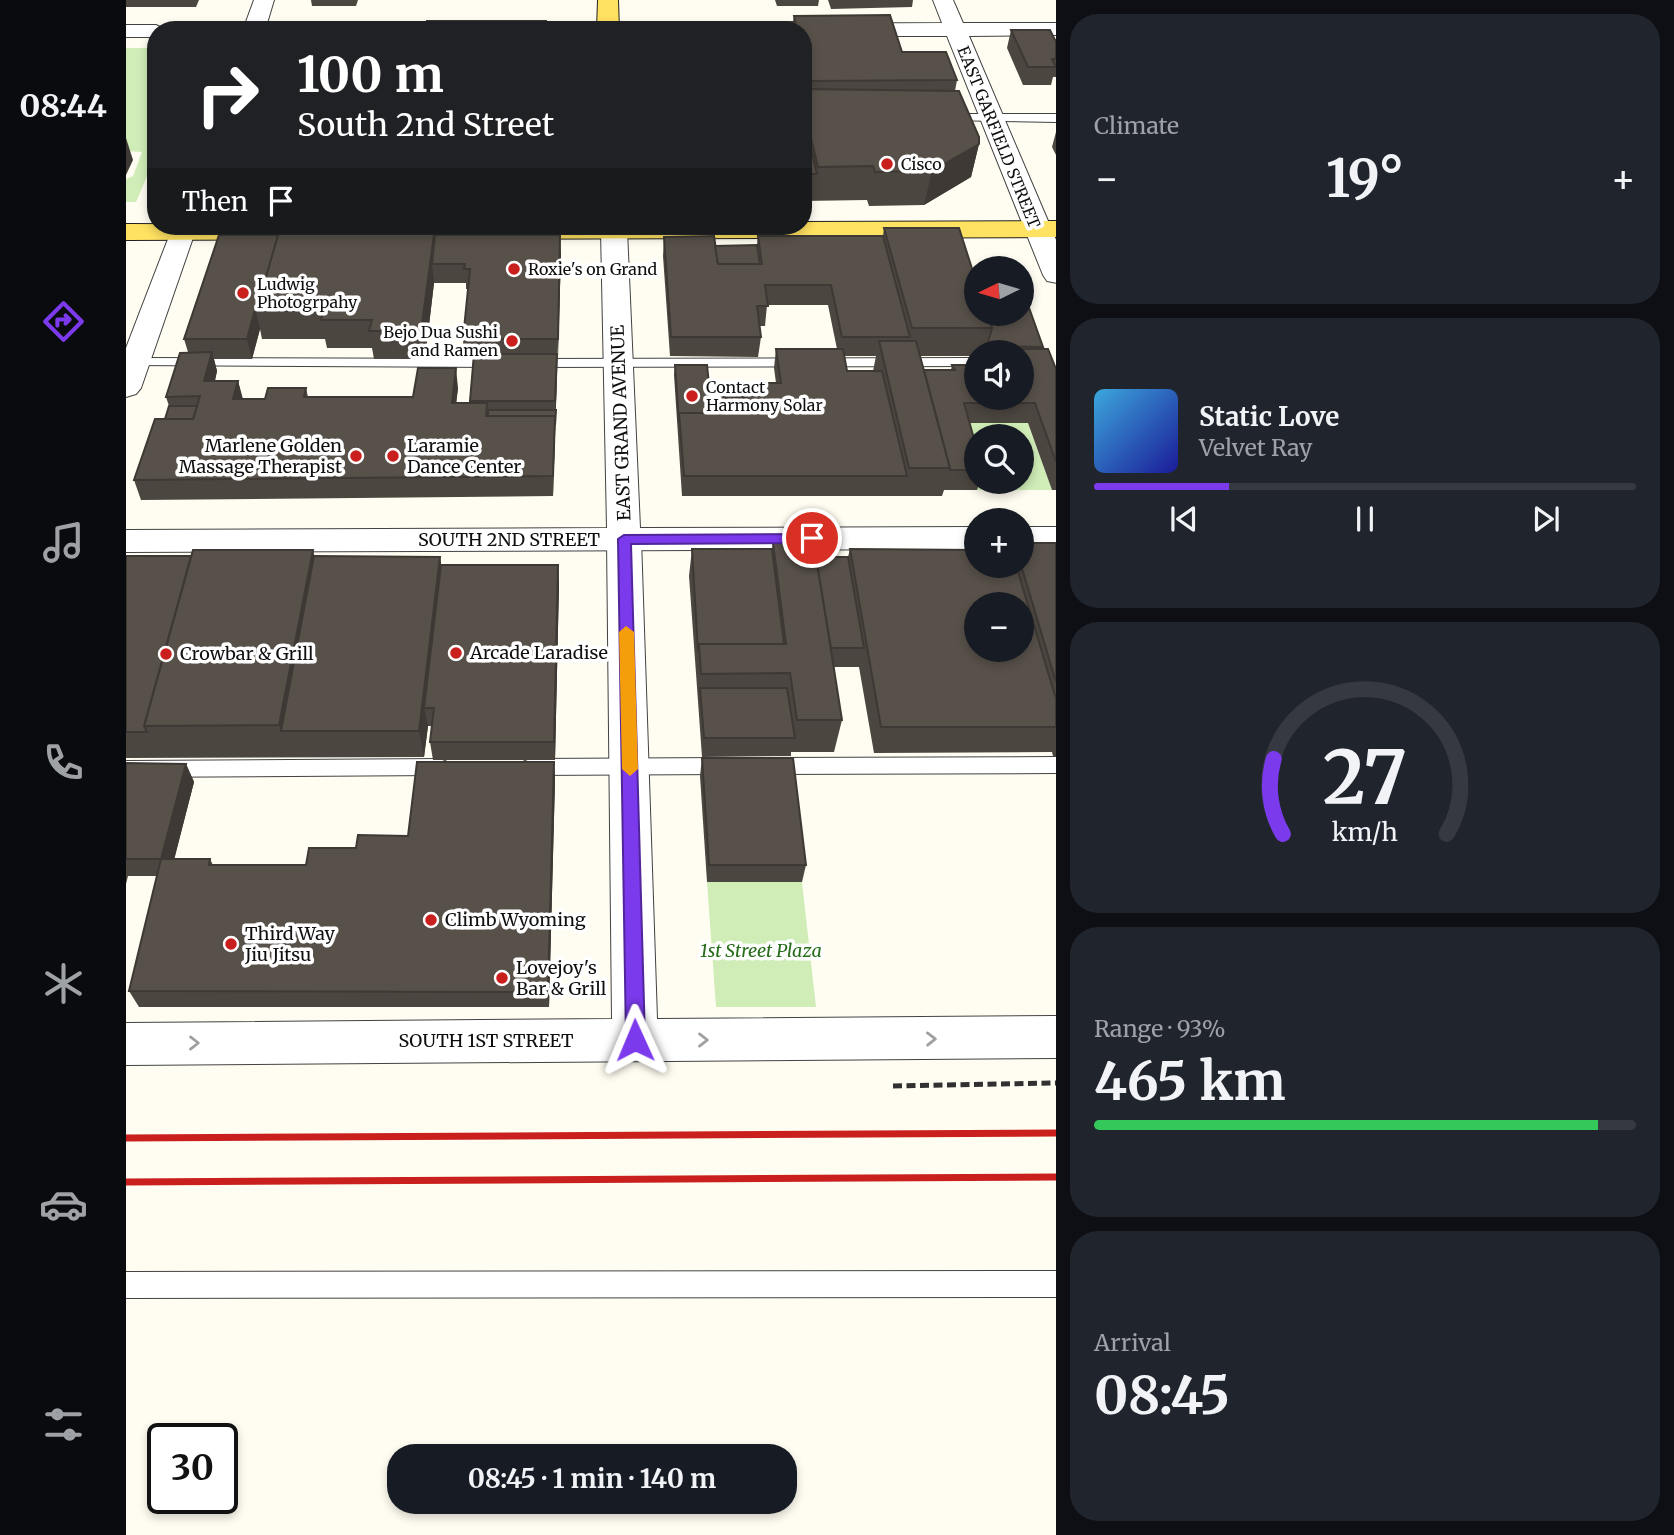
<!DOCTYPE html>
<meta charset="utf-8">
<style>
body{margin:0;font-family:Merriweather,serif;background:#20242c;color:#f1f3f6;height:100vh;display:flex;flex-direction:column;font-size:26px;white-space:nowrap}
*{box-sizing:border-box;margin:0}
p{font-size:23px;color:#9ea1a6}
.icon{flex:none;width:38px;height:38px;fill:none;stroke:currentColor;stroke-width:2;stroke-linecap:round;stroke-linejoin:round}
.map{position:relative;flex:1;overflow:hidden}
.side{display:flex;flex-direction:column;gap:14px;padding:14px;background:#0d0f14;width:618px}
.side>*{flex:none}
.banner{position:absolute;left:21px;top:21px;width:665px;height:214px;border-radius:28px;box-shadow:0 4px 10px #0003;background:#202124;color:#fff;overflow:hidden}
.needle{width:46px;rotate:265deg}
.controls{position:absolute;left:838px;top:256px;display:grid;gap:14px}
.controls a{display:grid;place-items:center;width:70px;height:70px;border-radius:50%;background:#171b24;box-shadow:0 4px 10px #0003;font-size:35px}
.speed{position:absolute;left:21px;top:1423px;display:flex;gap:14px;font-size:35px;font-weight:700;text-align:center}
.speed>*{display:grid;place-content:center;width:91px;height:91px;border-radius:50%;background:#171b24;box-shadow:0 4px 10px #0003;line-height:1}
.speed .limit{border:4px solid #111;border-radius:10px;background:#fff;color:#111}
.pin{position:absolute;display:grid;place-items:center;width:60px;height:60px;color:#fff;margin:-30px;border:4px solid #fff;border-radius:50%;box-shadow:0 2px 7px #0007}
.me{position:absolute;width:77px;margin:-38px;rotate:359deg;stroke-linejoin:round;filter:drop-shadow(0 0 5px #0008)}
.turn{display:flex;align-items:center;gap:24px;height:147px;padding:0 35px;font-size:32px}
.turn .icon{width:91px;height:91px;stroke-width:2.5}
.turn b{display:block;font-size:49px;line-height:60px}
.then{display:flex;align-items:center;height:66px;padding:0 35px;background:#0003;gap:14px;font-size:26px}
.big{font-size:52px;font-weight:700;line-height:1.1}
.side .card{flex:1;display:flex;flex-direction:column;justify-content:center;gap:10px;min-width:0;padding:0 24px;border-radius:28px;background:#20242c}
.side .dial{align-items:center;gap:0}
.dial svg{height:182px;overflow:visible;fill:none;stroke:#363941;stroke-width:7;stroke-linecap:round;text-anchor:middle}
.dial text{fill:#f1f3f6;stroke:none}
.song{display:flex;align-items:center;gap:21px}
.cover{width:84px;height:84px;border-radius:10px;background:linear-gradient(135deg,hsl(200 70% 55%),hsl(240 70% 35%))}
.played{height:7px;border-radius:4px;background:linear-gradient(90deg,#7c3aed 25%,#363941 25%)}
.keys{display:flex;justify-content:space-around;direction:ltr}
.heat{display:flex;justify-content:space-between;align-items:center;font-size:38px;direction:ltr}
.charge{height:10px;border-radius:5px;background:linear-gradient(90deg,#34c759 93%,#363941 0)}
.trip{position:absolute;left:261px;top:1444px;width:410px;height:70px;border-radius:28px;background:#171b24;box-shadow:0 4px 10px #0003;font-weight:700;line-height:70px;text-align:center}
main{display:flex;flex:1;min-height:0}
.tabs{display:flex;flex-direction:column;width:126px;justify-content:space-around;align-items:center;background:#090b0e;color:#9ea1a6}
.tabs .icon{width:49px;height:49px}
.tabs .active{color:#7c3aed}
.tabs b{font-size:32px;color:#f1f3f6}
.map>svg:first-child{display:block}
.green{fill:#d0edb7;fill-rule:evenodd}
.lines{fill:none;stroke-linecap:round;stroke-linejoin:round}
.service-casing{stroke:#424242;stroke-width:2}
.minor-casing{stroke:#424242;stroke-width:2}
.tertiary-casing{stroke:#424242;stroke-width:2}
.primary-casing{stroke:#202020;stroke-width:2}
.path{stroke:#313131;stroke-width:5;stroke-dasharray:9 4.5;stroke-linecap:butt}
.service{fill:#fff;fill-rule:evenodd}
.minor{fill:#fff;fill-rule:evenodd}
.tertiary{fill:#fff;fill-rule:evenodd}
.primary{fill:#ffe261;fill-rule:evenodd}
.rail{stroke:#c91f1d;stroke-width:7}
.wall{fill:#4c4640;fill-rule:evenodd}
.shaded-wall{fill:#3e3934}
.building{fill:#58514a;stroke:#3e3934;stroke-width:2;fill-rule:evenodd}
.oneway{stroke:#9f9f9f}
.route{fill:#7c3aed;stroke:#51269a;stroke-width:2}
.slow{fill:#f59e0b}
.poi-dot{fill:#c91f1d;stroke:#fff;stroke-width:2.5}
.labels{text-anchor:middle;stroke-width:7;stroke-linejoin:round;paint-order:stroke}
.far-street-label{font-size:16px;fill:#0f0f0f;stroke:#fff}
.far-poi-label{font-size:16px;fill:#0f0f0f;stroke:#fff;text-anchor:start}
.street-label{font-size:18px;fill:#0f0f0f;stroke:#fff}
.poi-label{font-size:18px;fill:#0f0f0f;stroke:#fff;text-anchor:start}
.park-label{font-size:18px;font-style:italic;fill:#266c1a;stroke:#fff}
</style>
<main>
<nav class="tabs">
<b>08:44</b>
<svg class="icon active" aria-label="directions" viewBox="0 0 24 24"><path d="M12 3l9 9-9 9-9-9zM9 14v-3h6M13 9l2 2-2 2"/></svg>
<svg class="icon" aria-label="music" viewBox="0 0 24 24"><path d="M9 18V5l10-2v13"/><circle cx="6" cy="18" r="3"/><circle cx="16" cy="16" r="3"/></svg>
<svg class="icon" aria-label="phone" viewBox="0 0 24 24"><path d="M5 4h4l2 5-3 2q2 4 5 5l2-3 5 2v4C11 20 4 13 5 4z"/></svg>
<svg class="icon" aria-label="climate" viewBox="0 0 24 24"><path d="M12 3v18M4 7l16 10M4 17L20 7"/></svg>
<svg class="icon" aria-label="car" viewBox="0 0 24 24"><path d="M5 17H2v-5l4-1 3-4h7l3 4 3 1v5h-3M9 17h6M6 11h13"/><circle cx="7" cy="17" r="2"/><circle cx="17" cy="17" r="2"/></svg>
<svg class="icon" aria-label="filters" viewBox="0 0 24 24"><path d="M4 7h16M4 17h16"/><circle cx="9" cy="7" r="2"/><circle cx="15" cy="17" r="2"/></svg>
</nav>
<div class="map">
<svg width="931" height="1535" viewBox="0 0 931 1535">
<rect width="100%" height="100%" fill="#fffdf1"/>
<g class="green">
<path d="M0,48H30V155L10,202H0V179L7,176L16,152L0,151Z"/>
<path d="M833,423H902L926,490H851ZM850,436H896V481H850Z"/>
<path d="M581,882H676L690,1007H590Z"/>
</g>
<g class="lines">
<defs>
<g id="service">
<path d="M818,114H931V122L814,120V116Z"/>
<path d="M9,358L373,359L380,363L373,367L4,365V359Z"/>
<path d="M850,358V366L407,367L400,363L407,359Z"/>
<path d="M931,757V773L642,774L635,771L632,766L635,761L642,758Z"/>
<path d="M601,758L608,761L611,766L608,771L601,774L404,775L397,772L394,767L397,762L404,759Z"/>
<path d="M314,759L321,762L324,767L321,772L314,775L0,777V761Z"/>
<path d="M931,1271V1297L0,1298V1272Z"/>
</g>
<g id="minor">
<path d="M47,226H62L69,232L15,388L10,394L0,397V348Z"/>
<path d="M498,528L510,531L515,539L531,1019L931,1016V1058L0,1065V1023L486,1019L481,539L486,531Z"/>
</g>
<g id="tertiary">
<path d="M128,0H148L139,30H117Z"/>
<path d="M807,0H827L837,23H931V35L843,36L931,242V283L921,281L917,275L821,36H677V30H624L634,24L816,23Z"/>
<path d="M0,25H30L40,30H30V37H0Z"/>
<path d="M478,226H498L501,230L514,528L850,527V549L0,552V530L481,528L475,230Z"/>
<rect x="896" y="527" width="35" height="22"/>
</g>
<g id="primary">
<path d="M472,0H492L493,30H471Z"/>
<path d="M931,221V237L0,240V224L677,226V222Z"/>
</g>
</defs>
<use href="#service" class="service-casing"/>
<use href="#minor" class="minor-casing"/>
<use href="#tertiary" class="tertiary-casing"/>
<use href="#primary" class="primary-casing"/>
<path class="path" d="M767,1086L931,1083"/>
<use href="#service" class="service"/>
<use href="#minor" class="minor"/>
<use href="#tertiary" class="tertiary"/>
<use href="#primary" class="primary"/>
<g class="rail">
<path d="M0,1138L931,1133"/>
<path d="M0,1182L931,1177"/>
</g>
</g>
<g class="wall">
<path d="M0,0H73L70,7H0Z"/>
<path d="M185,0H232L230,6H186Z"/>
<path d="M649,0H693L692,6H651Z"/>
<path d="M702,0H787L786,7L705,9Z"/>
<path d="M668,16L776,52L831,80L829,91L853,144L845,177L798,205L743,206L741,200L677,201V30H574V22H667Z"/>
<path d="M885,30L930,40V77H927L925,85H897L881,48Z"/>
<path d="M930,132V155L926,147Z"/>
<path d="M309,227V235L435,254L427,496L15,500L8,480L39,419L43,406L40,397L62,352L58,339L152,235ZM308,283H340V289H342L337,339L338,359H347L344,403H330L332,388L287,397H182L180,388L139,399H117L112,381H89L91,371L88,359H126L134,329L136,339H199L201,348H246L248,359H299Z"/>
<path d="M758,228L847,272L917,347V349L930,369V490H926L902,423H844L850,446V481H854L851,490H818L816,496H556L548,375L549,365L585,405L586,397H618L619,383H650L648,368L650,349H711L702,305H641L639,326H633L635,337L632,357L544,356L537,256L538,237L589,246L631,245L632,236H757ZM850,352H896V397L826,365L825,370H798L794,356H850ZM718,356H750L747,371H721Z"/>
<path d="M647,543L690,557H722L724,549L850,565H896L930,543V756H927L926,752L748,753L733,667H708L716,720L708,752H665V756L576,757L563,576L566,549H646Z"/>
<path d="M0,556L314,557L315,565H432L433,584L429,760H307L304,742L306,726H302L298,757L0,758Z"/>
<path d="M576,758L680,865L676,882H581L574,776Z"/>
<path d="M428,762L429,780L423,1007H13L3,991L31,876H2L0,884V763L60,764L68,782L48,859H84L87,865H180L230,848L282,836Z"/>
</g>
<g class="shaded-wall">
<path d="M0,138L7,160L0,175Z"/>
<path d="M853,144L845,177L798,205L806,171Z"/>
<path d="M309,227L312,254L306,264L308,283L299,359L295,331Z"/>
<path d="M434,235L435,254L432,359V339Z"/>
<path d="M135,287L140,307L130,311L134,329L126,359L121,339Z"/>
<path d="M86,352L91,371L84,401L78,381Z"/>
<path d="M431,354V374L427,496V476Z"/>
<path d="M330,368L332,388L328,422L326,403Z"/>
<path d="M112,381L117,401L107,399Z"/>
<path d="M187,550L195,584L155,731L153,725Z"/>
<path d="M314,557L318,584L298,708L302,726L298,757L293,731Z"/>
<path d="M432,565L433,584L429,760L428,742Z"/>
<path d="M428,762L429,780L423,1007L422,992Z"/>
<path d="M60,764L68,782L44,876L35,859Z"/>
</g>
<g class="building">
<path d="M764,15L776,52H820L831,80L686,81L677,78V30H671L668,16Z"/>
<path d="M301,21H420V30H300Z"/>
<path d="M574,22H667L669,30H575Z"/>
<path d="M885,30H924L929,40H930V59H926L930,67H902Z"/>
<path d="M677,89L833,91L853,137V144L806,171L749,172L747,166L692,167L677,107Z"/>
<path d="M677,116L691,174H677Z"/>
<path d="M154,227H309L295,331H243L246,320H195L197,311H130Z"/>
<path d="M758,228H833L850,281V313H861L866,328H786Z"/>
<path d="M93,235H152L137,287H135L121,339H58Z"/>
<path d="M309,235H434L432,339H337L344,269H338L339,264H306Z"/>
<path d="M588,236L592,264H636L632,236H757L784,337H716L705,285H639L642,306H631L635,337H545L538,237Z"/>
<path d="M631,245L634,264H592L589,246Z"/>
<path d="M896,288L917,347L861,346L866,328L861,313H896Z"/>
<path d="M753,341H790L824,468H783Z"/>
<path d="M650,349H717L721,371H756L781,476H558L553,413H587L586,397H621L619,383H655Z"/>
<path d="M889,349H922L930,369V462L909,403H838L850,446V470H824V468L798,370H829L826,365H850V397H896V352H890Z"/>
<path d="M86,352L78,381H112L107,399H139L142,388H180L178,397H287L292,368H330L326,403H361L360,416H429L427,476L8,480L29,419H67L74,396L40,397L54,353Z"/>
<path d="M348,354H431L429,401H344Z"/>
<path d="M549,365H581L586,413H553V422Z"/>
<path d="M43,406H71L67,419H39Z"/>
<path d="M362,410H430L429,425V416H362Z"/>
<path d="M688,542L716,720H671L664,673L575,674L573,644H660L647,543Z"/>
<path d="M896,543H930V682L895,565H896Z"/>
<path d="M566,549H646L658,644H573L572,651Z"/>
<path d="M724,549L850,550V565H890L930,699V727H755ZM850,604H896V649H850Z"/>
<path d="M67,550H187L153,725L18,726Z"/>
<path d="M0,556H65L18,726L21,732H0Z"/>
<path d="M188,556L314,557L293,731H155Z"/>
<path d="M690,557H722L738,648H705Z"/>
<path d="M315,565H432L428,742H304L308,708H298Z"/>
<path d="M574,688H661L669,738H578Z"/>
<path d="M576,758H667L680,865H583Z"/>
<path d="M291,762H428L422,992L3,991L35,859H0V763L60,764L35,859H84L83,865H180L183,848H230L232,835L282,836Z"/>
</g>
<defs><path id="oneway-chevron" d="M-2-3.5L2.5 0L-2 3.5" fill="none" stroke-width="1.6" stroke-linecap="round" stroke-linejoin="round" transform="scale(1.75)"/></defs>
<g class="oneway">
<use href="#oneway-chevron" transform="translate(805 1039) rotate(-1)"/>
<use href="#oneway-chevron" transform="translate(577 1040)"/>
<use href="#oneway-chevron" transform="translate(68 1043)"/>
</g>
<path class="route" d="M686,534L693,538L686,543L505,544L519,1040L516,1046L509,1049L503,1046L500,1040L492,539L498,535Z"/>
<path class="slow" d="M500,626L508,632L512,769L504,776L496,769L493,632Z"/>
<g class="poi-dot">
<circle cx="761" cy="164" r="7"/>
<circle cx="388" cy="269" r="7"/>
<circle cx="117" cy="293" r="7"/>
<circle cx="386" cy="341" r="7"/>
<circle cx="566" cy="396" r="7"/>
<circle cx="230" cy="456" r="7"/>
<circle cx="267" cy="456" r="7"/>
<circle cx="330" cy="653" r="7"/>
<circle cx="40" cy="654" r="7"/>
<circle cx="305" cy="920" r="7"/>
<circle cx="105" cy="944" r="7"/>
<circle cx="376" cy="978" r="7"/>
</g>
<g class="labels">
<g class="far-street-label">
<text transform="translate(873 137) rotate(68)" y="6">EAST GARFIELD STREET</text>
</g>
<g class="far-poi-label">
<text x="775" y="170">Cisco</text>
<text x="402" y="275">Roxie's on Grand</text>
<text x="131" y="290">Ludwig<tspan x="131" dy="18">Photogrpahy</tspan></text>
<text x="372" y="338" text-anchor="end">Bejo Dua Sushi<tspan x="372" dy="18">and Ramen</tspan></text>
<text x="580" y="393">Contact<tspan x="580" dy="18">Harmony Solar</tspan></text>
</g>
<g class="street-label">
<text transform="translate(495 423) rotate(-92)" y="6">EAST GRAND AVENUE</text>
<text x="383" y="546">SOUTH 2ND STREET</text>
<text x="360" y="1047">SOUTH 1ST STREET</text>
</g>
<g class="poi-label">
<text x="216" y="452" text-anchor="end">Marlene Golden<tspan x="216" dy="21">Massage Therapist</tspan></text>
<text x="281" y="452">Laramie<tspan x="281" dy="21">Dance Center</tspan></text>
<text x="344" y="659">Arcade Laradise</text>
<text x="54" y="660">Crowbar &amp; Grill</text>
<text x="319" y="926">Climb Wyoming</text>
<text x="119" y="940">Third Way<tspan x="119" dy="21">Jiu Jitsu</tspan></text>
<text x="390" y="974">Lovejoy's<tspan x="390" dy="21">Bar &amp; Grill</tspan></text>
</g>
<g class="park-label">
<text x="635" y="957">1st Street Plaza</text>
</g>
</g>
</svg>
<div class="controls">
<a><svg class="needle" viewBox="-14 -14 28 28"><path d="M0-13l5 13h-10z" fill="#e53935"/><path d="M0 13l5-13h-10z" fill="#9ea1a6"/></svg></a>
<a><svg class="icon" aria-label="sound" viewBox="0 0 24 24"><path d="M4 9h4l5-4v14l-5-4H4zM17 9q2 3 0 6"/></svg></a>
<a><svg class="icon" aria-label="search" viewBox="0 0 24 24"><circle cx="10" cy="10" r="6"/><path d="M15 15l6 6"/></svg></a>
<a>+</a>
<a>−</a>
</div>
<div class="speed"><div class="limit">30</div></div>
<div class="pin" style="left:686px;top:538px;background:#d93025"><svg class="icon" aria-label="arrive" viewBox="0 0 24 24"><path d="M6 21V4h12l-3 4 3 4H6"/></svg></div>
<svg class="me" style="left:509px;top:1040px" viewBox="-20 -20 40 40"><path d="M0-17L14 15 0 8-14 15z" fill="#7c3aed" stroke="#fff" stroke-width="4"/></svg>
<div class="trip">08:45 · 1 min · 140 m</div>
<div class="banner">
<div class="turn"><svg class="icon" aria-label="right" viewBox="0 0 24 24"><path d="M7 20v-9h11M14 6l5 5-5 5"/></svg><div><b>100 m</b>South 2nd Street</div></div>
<div class="then">Then<svg class="icon" aria-label="arrive" viewBox="0 0 24 24"><path d="M6 21V4h12l-3 4 3 4H6"/></svg></div>
</div>
</div>
<section class="side">
<div class="card"><p>Climate</p>
<div class="heat"><a>−</a><b class="big">19°</b><a>+</a></div>
</div>
<div class="card">
<div class="song"><i class="cover"></i><div><b>Static Love</b><p>Velvet Ray</p></div></div>
<div class="played"></div>
<div class="keys"><svg class="icon" aria-label="previous" viewBox="0 0 24 24"><path d="M18 5L8 12l10 7zM5 5v14"/></svg><svg class="icon" aria-label="pause" viewBox="0 0 24 24"><path d="M8 5v14M16 5v14"/></svg><svg class="icon" aria-label="next" viewBox="0 0 24 24"><path d="M6 5l10 7-10 7zM19 5v14"/></svg></div>
</div>
<div class="card dial"><svg viewBox="0 0 100 80">
<path d="M14 69A42 42 0 1 1 86 69"/>
<path d="M14 69A42 42 0 0 1 10 36" stroke="#7c3aed"/>
<text x="50" y="56" font-size="32" font-weight="700">27</text>
<text x="50" y="72" font-size="11">km/h</text>
</svg></div>
<div class="card"><p>Range · 93%</p><b class="big">465 km</b><div class="charge"></div></div>
<div class="card"><p>Arrival</p><b class="big">08:45</b></div>
</section>
</main>
